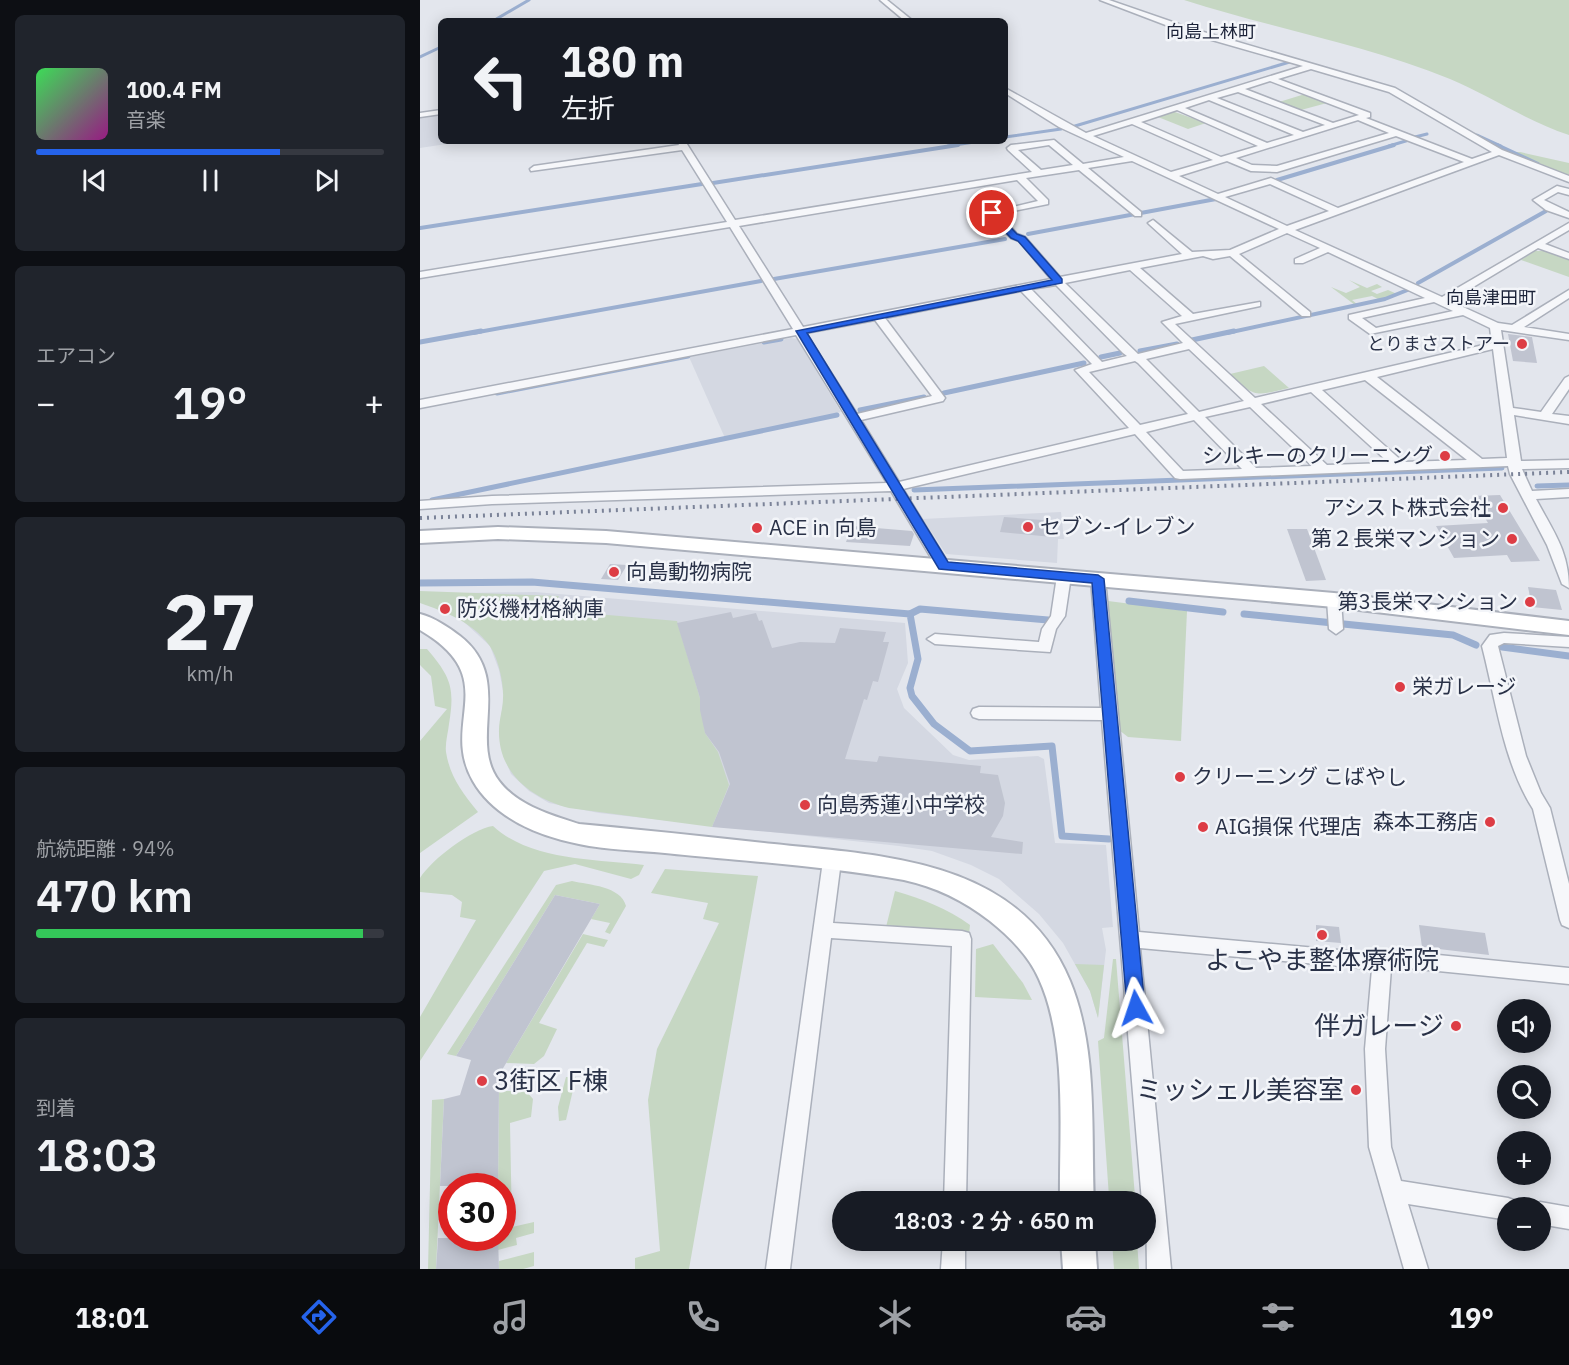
<!DOCTYPE html>
<html lang="ja">
<meta charset="utf-8">
<style>
body{margin:0;font-family:"IBM Plex Sans","Noto Sans JP",sans-serif;background:#20242c;color:#f1f3f6;height:100vh;display:flex;flex-direction:column;font-size:22px;white-space:nowrap}
*{box-sizing:border-box;margin:0}
p{font-size:20px;color:#9ea1a6}
.icon{flex:none;width:33px;height:33px;fill:none;stroke:currentColor;stroke-width:2;stroke-linecap:round;stroke-linejoin:round}
.map{position:relative;flex:1;overflow:hidden}
.sheet{display:flex;flex-direction:column;gap:15px;padding:15px;background:#0d0f14;width:420px}
.sheet>*{flex:none}
.hud{position:absolute;left:18px;top:18px;width:570px;height:126px;border-radius:9px;box-shadow:0 3px 15px #0003;background:#171b24;color:#f1f3f6;overflow:hidden}
.controls{position:absolute;left:1077px;top:999px;display:grid;gap:12px}
.controls a{display:grid;place-items:center;width:54px;height:54px;border-radius:50%;background:#171b24;box-shadow:0 3px 15px #0003;font-size:30px}
.speed{position:absolute;left:18px;top:1173px;display:flex;gap:12px;font-size:30px;font-weight:700;text-align:center}
.speed>*{display:grid;place-content:center;width:78px;height:78px;border-radius:50%;background:#171b24;box-shadow:0 3px 15px #0003;line-height:1}
.speed .limit{border:9px solid #d22;background:#fff;color:#111}
.pin{position:absolute;display:grid;place-items:center;width:51px;height:51px;color:#fff;margin:-26px;border:3px solid #fff;border-radius:50%;box-shadow:0 2px 6px #0007}
.me{position:absolute;width:66px;margin:-33px;rotate:355deg;stroke-linejoin:round;filter:drop-shadow(0 0 4px #0008)}
.turn{display:flex;align-items:center;gap:21px;height:126px;padding:0 24px;font-size:27px}
.turn .icon{width:78px;height:78px;stroke-width:2.5}
.turn b{display:block;font-size:42px;line-height:51px}
.big{font-size:45px;font-weight:600;line-height:1.1}
.sheet .widget{flex:1;display:flex;flex-direction:column;justify-content:center;gap:9px;min-width:0;padding:0 21px;border-radius:9px;background:#20242c}
.sheet .dial{align-items:center;gap:0}
.dial b{font-size:78px;line-height:1}
.song{display:flex;align-items:center;gap:18px}
.cover{width:72px;height:72px;border-radius:9px;background:linear-gradient(135deg,hsl(130 70% 55%),hsl(310 70% 35%))}
.played{height:6px;border-radius:3px;background:linear-gradient(90deg,#2563eb 70%,#363941 70%)}
.keys{display:flex;justify-content:space-around;direction:ltr}
.heat{display:flex;justify-content:space-between;align-items:center;font-size:33px;direction:ltr}
.charge{height:9px;border-radius:4px;background:linear-gradient(90deg,#34c759 94%,#363941 0)}
.trip{position:absolute;left:412px;top:1191px;width:324px;height:60px;border-radius:30px;background:#171b24;box-shadow:0 3px 15px #0003;font-weight:600;line-height:60px;text-align:center}
.menu{display:flex;height:96px;justify-content:space-around;align-items:center;background:#090b0e;color:#9ea1a6}
.menu .icon{width:42px;height:42px}
.menu .current{color:#2563eb}
.menu b{font-size:27px;color:#f1f3f6}
main{display:flex;flex:1;min-height:0}
.map>svg:first-child{display:block}
.built{fill:#d4d8e2}
.green{fill:#c6d7c3}
.lines{fill:none;stroke-linecap:round;stroke-linejoin:round}
.stream-far3{stroke:#9bafd0;stroke-width:3}
.stream-far2{stroke:#9bafd0;stroke-width:4}
.stream-far1{stroke:#9bafd0;stroke-width:5}
.stream{stroke:#9bafd0;stroke-width:7}
.building{fill:#c0c4d0}
.street-casing{stroke:#abb0bb;stroke-width:3}
.secondary-casing{stroke:#abb0bb;stroke-width:4}
.street{fill:#f6f7fa;fill-rule:evenodd}
.secondary{fill:#fff;fill-rule:evenodd}
.rail{stroke:#7b8398;stroke-width:4;stroke-dasharray:2 5;stroke-linecap:butt}
.route{fill:#2563eb;stroke:#184099;stroke-width:1.5}
.poi-dot{fill:#dd3d45;stroke:#f3f5f9;stroke-width:2}
.labels{text-anchor:middle;stroke-width:5;stroke-linejoin:round;paint-order:stroke}
.far-neighbourhood-label{font-size:18px;fill:#1b2238;stroke:#f3f5f9}
.far-poi-label{font-size:18px;fill:#293147;stroke:#f3f5f9;text-anchor:end}
.poi-label{font-size:21px;fill:#293147;stroke:#f3f5f9;text-anchor:start}
.near-poi-label{font-size:26px;fill:#293147;stroke:#f3f5f9;text-anchor:end}
</style>
<main>
<section class="sheet">
<div class="widget">
<div class="song"><i class="cover"></i><div><b>100.4 FM</b><p>音楽</p></div></div>
<div class="played"></div>
<div class="keys"><svg class="icon" aria-label="previous" viewBox="0 0 24 24"><path d="M18 5L8 12l10 7zM5 5v14"/></svg><svg class="icon" aria-label="pause" viewBox="0 0 24 24"><path d="M8 5v14M16 5v14"/></svg><svg class="icon" aria-label="next" viewBox="0 0 24 24"><path d="M6 5l10 7-10 7zM19 5v14"/></svg></div>
</div>
<div class="widget"><p>エアコン</p>
<div class="heat"><a>−</a><b class="big">19°</b><a>+</a></div>
</div>
<div class="widget dial"><b>27</b><p>km/h</p></div>
<div class="widget"><p>航続距離 · 94%</p><b class="big">470 km</b><div class="charge"></div></div>
<div class="widget"><p>到着</p><b class="big">18:03</b></div>
</section>
<div class="map">
<svg width="1149" height="1269" viewBox="0 0 1149 1269">
<rect width="100%" height="100%" fill="#e3e6ed"/>
<g class="built">
<path d="M21,114V141H32L33,143L0,148V117Z"/>
<path d="M371,338L377,339L421,412L305,438L269,357Z"/>
<path d="M641,512L644,539H638L637,563L526,554L503,519Z"/>
<path d="M115,592L485,623L488,663L477,689L484,708L533,755L549,760L618,756L624,759L635,843L686,845L693,927L682,928L686,950L678,1018L670,991L643,943L619,914L579,879L551,865L512,851L479,846L179,813L129,803L109,791L91,774L82,752L79,731L84,696L79,670L70,646L43,621L29,613L44,593Z"/>
</g>
<g class="green">
<path d="M764,0H1149V135C1107,121 1070,96 1030,79C944,44 851,28 764,0Z"/>
<path d="M885,94L907,103L881,110L859,102Z"/>
<path d="M752,111L786,123L768,129L738,117Z"/>
<path d="M1086,152H1100L1149,163V177Z"/>
<path d="M1115,251H1124L1149,260V277L1101,260Z"/>
<path d="M929,280L947,288L957,284L962,287L951,291L957,294L968,290L977,294L960,300L952,296L932,300L938,305H935L911,287L926,293L940,287Z"/>
<path d="M844,366L869,388C836,396 834,398 810,374Z"/>
<path d="M0,591L139,596L131,610L257,621L280,698L285,733L298,752L309,785L292,827L149,808C111,798 78,773 79,730C79,719 83,709 83,698C84,683 78,657 69,645C52,622 26,612 0,603Z"/>
<path d="M688,601L767,611L761,741L708,737L699,730Z"/>
<path d="M0,649H7C31,677 35,688 29,724C28,733 25,743 26,752C30,777 42,792 58,812L0,853V741L27,709L15,706L11,676L0,665Z"/>
<path d="M73,826C111,861 176,859 224,865L219,875L211,879L155,864L124,871L0,1061V1017L56,920L40,917L42,902L32,895L0,892V878C12,859 52,829 73,826Z"/>
<path d="M245,869L338,876L269,1269H215V1258L240,1251L228,1100L237,1049L299,923L283,919L288,903L231,893Z"/>
<path d="M152,881C169,885 201,886 206,906L190,934L185,932L190,923L171,919L180,904L135,895L36,1056L27,1054L136,885Z"/>
<path d="M475,891C502,899 527,908 550,925L549,934L466,927Z"/>
<path d="M163,934L188,940L184,947L167,943L119,1023L137,1029L124,1056L114,1064L86,1063Z"/>
<path d="M573,944L603,983L612,1000L555,997L556,949Z"/>
<path d="M693,959H696L715,1197H689L678,1041L684,1038Z"/>
<path d="M655,964L684,965L678,1018L670,991Z"/>
<path d="M146,1077H156L146,1120L139,1121L138,1107Z"/>
<path d="M79,1091H106L113,1099L111,1117L90,1123L92,1227L114,1222V1233L96,1238L97,1245L78,1250V1238H82V1186H78Z"/>
<path d="M24,1099L16,1269H8L12,1100Z"/>
<path d="M692,1241H717L719,1269H694Z"/>
<path d="M114,1252V1266L103,1269H79V1261Z"/>
</g>
<g class="lines">
<g class="stream-far3">
<path d="M73,21L109,0"/>
<path d="M0,57L21,47"/>
<path d="M655,126L873,61"/>
<path d="M1057,135L1081,146"/>
<path d="M585,137L641,129"/>
<path d="M995,137L1007,134"/>
<path d="M528,146L561,141"/>
<path d="M969,146L989,140"/>
</g>
<g class="stream-far2">
<path d="M1077,145L1118,164"/>
<path d="M857,180L974,145"/>
<path d="M293,183L538,145"/>
<path d="M0,228L282,184"/>
<path d="M608,234L796,199"/>
<path d="M354,279L585,239"/>
<path d="M998,283L1126,211"/>
<path d="M53,333L341,281"/>
<path d="M807,333L965,299L990,289"/>
</g>
<g class="stream-far1">
<path d="M772,340L814,331"/>
<path d="M0,342L61,331"/>
<path d="M344,342L361,339"/>
<path d="M720,351L757,344"/>
<path d="M681,357L700,353"/>
<path d="M77,393L268,356"/>
<path d="M524,393L664,363"/>
<path d="M440,410L504,397"/>
<path d="M1117,486L1149,485"/>
<path d="M494,490L1082,468"/>
<path d="M12,500L417,415"/>
</g>
<g class="stream">
<path d="M0,583L112,582L490,614L498,659L490,688L492,696L514,724L550,751L632,746L642,836L689,839"/>
<path d="M709,601L803,612"/>
<path d="M490,614L500,609L628,620"/>
<path d="M824,614L1033,635L1056,645"/>
<path d="M1082,647L1149,656"/>
</g>
</g>
<g class="building">
<path d="M1088,334L1112,337L1117,363L1093,361Z"/>
<path d="M1080,495L1120,561L1091,562L1087,555L1034,558L1016,526L1068,523L1052,496Z"/>
<path d="M584,517L635,521L632,537L580,532Z"/>
<path d="M432,526L492,531L494,534L490,546L426,542Z"/>
<path d="M867,529H887L906,580L886,581Z"/>
<path d="M190,564L207,565L198,580L181,579Z"/>
<path d="M1108,587L1136,590L1142,610L1112,607Z"/>
<path d="M311,612L313,618L336,613L339,621L342,620L352,648L380,642L415,643L420,628L466,632L463,642H469L458,682L453,681L447,700L444,699L425,759L457,762L459,756L561,766L560,773L578,775L585,803L583,816L571,837L603,842L602,854L292,827L310,784L299,752L285,733L280,710V698L257,623Z"/>
<path d="M135,895L180,904L82,1070L79,1087L78,1186H20L24,1099L40,1095L51,1060L36,1056Z"/>
<path d="M896,925L919,927L921,943L896,941Z"/>
<path d="M999,925L1065,933L1069,955L1002,947Z"/>
<path d="M18,1238H78L79,1269H16Z"/>
</g>
<g class="lines">
<defs>
<g id="street">
<path d="M460,0H467L493,21H485Z"/>
<path d="M680,0H689L770,28L975,88L1082,150L1149,176V182L1079,155L875,230L1022,297L1149,223V230L1125,244L1149,253V259L1118,248L1030,301L1078,323L1092,325L1149,290V298L1104,327L1149,334V340L1081,330L1093,408L1121,412L1145,378L1149,376V389L1132,414L1149,416V424L1094,415L1101,461L1149,460V468L1102,469L1112,491L1149,489V497L1116,499C1133,531 1149,551 1149,588L1142,584L1127,545L1090,474L1088,466L760,479L755,478L715,434L483,489L530,566L523,570L516,566L471,491L72,504L0,509V501L72,496L467,483L376,335L0,408V400L373,329L310,227L0,278V272L307,222L262,150L111,171L110,169L114,166L259,145L257,141H265L315,220L612,172L588,150L587,148L591,145L634,140L663,164L704,157L639,127L585,93V88L666,133L883,66L764,32ZM891,69L969,92L1072,152L1052,159L946,118L950,117V113L858,79ZM850,81L939,115L913,123L825,89ZM818,92L905,125L883,132L797,98ZM789,100L874,135L847,143L765,108ZM757,110L838,146L801,157L721,122ZM938,120L969,133L857,166L832,165L816,158ZM712,124L793,160L751,172L673,136ZM976,136L1044,162L918,208L851,178L798,194L759,176L807,161L831,171L857,172ZM629,145L653,165L621,170L598,150ZM712,161L859,229L810,250L772,252L733,220L728,223L730,225L762,254L640,277L605,237L597,234L579,214L628,204V200L606,178L659,170L715,216H721V212L668,168ZM597,180L618,201L567,213L591,238L599,241L631,279L383,327L319,226ZM850,184L909,211L867,226L805,197ZM867,233L900,248L875,259V263H883L908,252L1005,298L929,315V319L950,334L1043,315L1070,328L1072,343L835,398L755,324L840,306V302L773,314L720,268L783,256L793,259L810,256L882,316H890V312L819,254ZM710,270L762,316L742,322L763,343L718,354L645,283ZM636,285L703,353L707,356L682,362L611,289ZM601,291L672,364L655,370L709,428L479,482L441,420L523,401L525,398L465,318ZM1014,302L1033,311L956,328L942,318ZM455,320L512,396L437,414L386,333ZM769,349L824,401L779,412L726,359ZM1073,349L1087,458L1062,459L957,377ZM715,361L718,363L768,414L720,425L669,372ZM945,380L1047,460L983,462L902,390ZM891,392L969,463L907,465L841,404ZM830,407L892,466L836,468L785,417ZM774,420L822,469L763,471L726,432Z"/>
<path d="M21,110V114L0,117V113Z"/>
<path d="M1137,186L1149,189V195L1138,192L1124,200L1149,212V218L1126,210L1113,200Z"/>
<path d="M644,572L651,576L645,616L636,629L630,652L515,644L507,639L515,634L619,642L622,629L631,616L637,576Z"/>
<path d="M678,575L685,579L719,932L962,954L978,951L1149,968V984L978,967L971,968L965,1049L971,1147L981,1181L1088,1198L1096,1201L1099,1208H1088V1220L988,1204L1008,1269H984L949,1147L945,1049L952,969L720,948L751,1269H727L726,1202H722L682,720L559,719L553,717L551,713L553,709L559,707L681,708L671,579Z"/>
<path d="M914,595L921,600L923,629L916,634L909,629L907,600Z"/>
<path d="M1084,633L1149,637V647L1084,643L1078,646L1106,756L1121,793L1130,808L1149,884V928L1142,925L1140,920L1113,809C1083,762 1076,700 1062,646L1070,635Z"/>
<path d="M412,854L418,856L421,861L413,923L542,931L549,933L551,939L546,1202H524L532,946L411,938L370,1269H346L403,861L406,856Z"/>
<path d="M1120,1202L1149,1207V1229L1120,1224V1208H1111Z"/>
<path d="M523,1240H545V1269H521Z"/>
</g>
<g id="secondary">
<path d="M78,527L186,531L914,593L1149,621V635L914,607L186,543L78,539L0,543V531Z"/>
<path d="M0,614C15,618 28,627 40,636C95,679 47,739 79,781C98,806 131,815 159,824C224,830 289,837 354,844C465,856 599,859 650,981C678,1049 671,1130 674,1202H640C639,1134 648,1042 619,979C609,956 589,936 570,921C543,900 516,887 484,880C405,866 324,861 245,853C217,850 186,850 159,844C119,836 74,818 53,781C19,722 84,679 0,630Z"/>
<path d="M641,1240H675L677,1269H643Z"/>
</g>
</defs>
<use href="#street" class="street-casing"/>
<use href="#secondary" class="secondary-casing"/>
<use href="#street" class="street"/>
<use href="#secondary" class="secondary"/>
<path class="rail" d="M0,518L1149,472"/>
</g>
<path class="route" d="M569,211H575L597,234L605,237L642,279V283L387,333L528,562L678,575L684,579L725,1008L723,1013L716,1016L710,1013L707,1008L672,583L519,569L376,331L632,280L598,241L591,238L569,215Z"/>
<g class="poi-dot">
<circle cx="1102" cy="344" r="6"/>
<circle cx="1025" cy="456" r="6"/>
<circle cx="1083" cy="508" r="6"/>
<circle cx="608" cy="527" r="6"/>
<circle cx="337" cy="528" r="6"/>
<circle cx="1092" cy="539" r="6"/>
<circle cx="194" cy="572" r="6"/>
<circle cx="1110" cy="602" r="6"/>
<circle cx="25" cy="609" r="6"/>
<circle cx="980" cy="687" r="6"/>
<circle cx="760" cy="777" r="6"/>
<circle cx="385" cy="805" r="6"/>
<circle cx="1070" cy="822" r="6"/>
<circle cx="783" cy="827" r="6"/>
<circle cx="902" cy="935" r="6"/>
<circle cx="1036" cy="1026" r="6"/>
<circle cx="62" cy="1081" r="6"/>
<circle cx="936" cy="1090" r="6"/>
</g>
<g class="labels">
<g class="far-neighbourhood-label">
<text x="791" y="38">向島上林町</text>
<text x="1071" y="304">向島津田町</text>
</g>
<g class="far-poi-label">
<text x="1090" y="350">とりまさストアー</text>
</g>
<g class="poi-label">
<text x="1013" y="463" text-anchor="end">シルキーのクリーニング</text>
<text x="1071" y="515" text-anchor="end">アシスト株式会社</text>
<text x="620" y="534">セブン-イレブン</text>
<text x="349" y="535">ACE in 向島</text>
<text x="1080" y="546" text-anchor="end">第２長栄マンション</text>
<text x="206" y="579">向島動物病院</text>
<text x="1098" y="609" text-anchor="end">第3長栄マンション</text>
<text x="37" y="616">防災機材格納庫</text>
<text x="992" y="694">栄ガレージ</text>
<text x="772" y="784">クリーニング こばやし</text>
<text x="397" y="812">向島秀蓮小中学校</text>
<text x="1058" y="829" text-anchor="end">森本工務店</text>
<text x="795" y="834">AIG損保 代理店</text>
</g>
<g class="near-poi-label">
<text x="902" y="969" text-anchor="middle">よこやま整体療術院</text>
<text x="1024" y="1035">伴ガレージ</text>
<text x="74" y="1090" text-anchor="start">3街区 F棟</text>
<text x="924" y="1099">ミッシェル美容室</text>
</g>
</g>
</svg>
<div class="controls">
<a><svg class="icon" aria-label="sound" viewBox="0 0 24 24"><path d="M4 9h4l5-4v14l-5-4H4zM17 9q2 3 0 6"/></svg></a>
<a><svg class="icon" aria-label="search" viewBox="0 0 24 24"><circle cx="10" cy="10" r="6"/><path d="M15 15l6 6"/></svg></a>
<a>+</a>
<a>−</a>
</div>
<div class="speed"><div class="limit">30</div></div>
<div class="pin" style="left:572px;top:213px;background:#d93025"><svg class="icon" aria-label="arrive" viewBox="0 0 24 24"><path d="M6 21V4h12l-3 4 3 4H6"/></svg></div>
<svg class="me" style="left:716px;top:1008px" viewBox="-20 -20 40 40"><path d="M0-17L14 15 0 8-14 15z" fill="#2563eb" stroke="#fff" stroke-width="4"/></svg>
<div class="trip">18:03 · 2 分 · 650 m</div>
<div class="hud">
<div class="turn"><svg class="icon" aria-label="left" viewBox="0 0 24 24"><path d="M17 20v-9H6M10 6l-5 5 5 5"/></svg><div><b>180 m</b>左折</div></div>
</div>
</div>
</main>
<nav class="menu">
<b>18:01</b>
<svg class="icon current" aria-label="directions" viewBox="0 0 24 24"><path d="M12 3l9 9-9 9-9-9zM9 14v-3h6M13 9l2 2-2 2"/></svg>
<svg class="icon" aria-label="music" viewBox="0 0 24 24"><path d="M9 18V5l10-2v13"/><circle cx="6" cy="18" r="3"/><circle cx="16" cy="16" r="3"/></svg>
<svg class="icon" aria-label="phone" viewBox="0 0 24 24"><path d="M5 4h4l2 5-3 2q2 4 5 5l2-3 5 2v4C11 20 4 13 5 4z"/></svg>
<svg class="icon" aria-label="climate" viewBox="0 0 24 24"><path d="M12 3v18M4 7l16 10M4 17L20 7"/></svg>
<svg class="icon" aria-label="car" viewBox="0 0 24 24"><path d="M5 17H2v-5l4-1 3-4h7l3 4 3 1v5h-3M9 17h6M6 11h13"/><circle cx="7" cy="17" r="2"/><circle cx="17" cy="17" r="2"/></svg>
<svg class="icon" aria-label="filters" viewBox="0 0 24 24"><path d="M4 7h16M4 17h16"/><circle cx="9" cy="7" r="2"/><circle cx="15" cy="17" r="2"/></svg>
<b>19°</b>
</nav>
